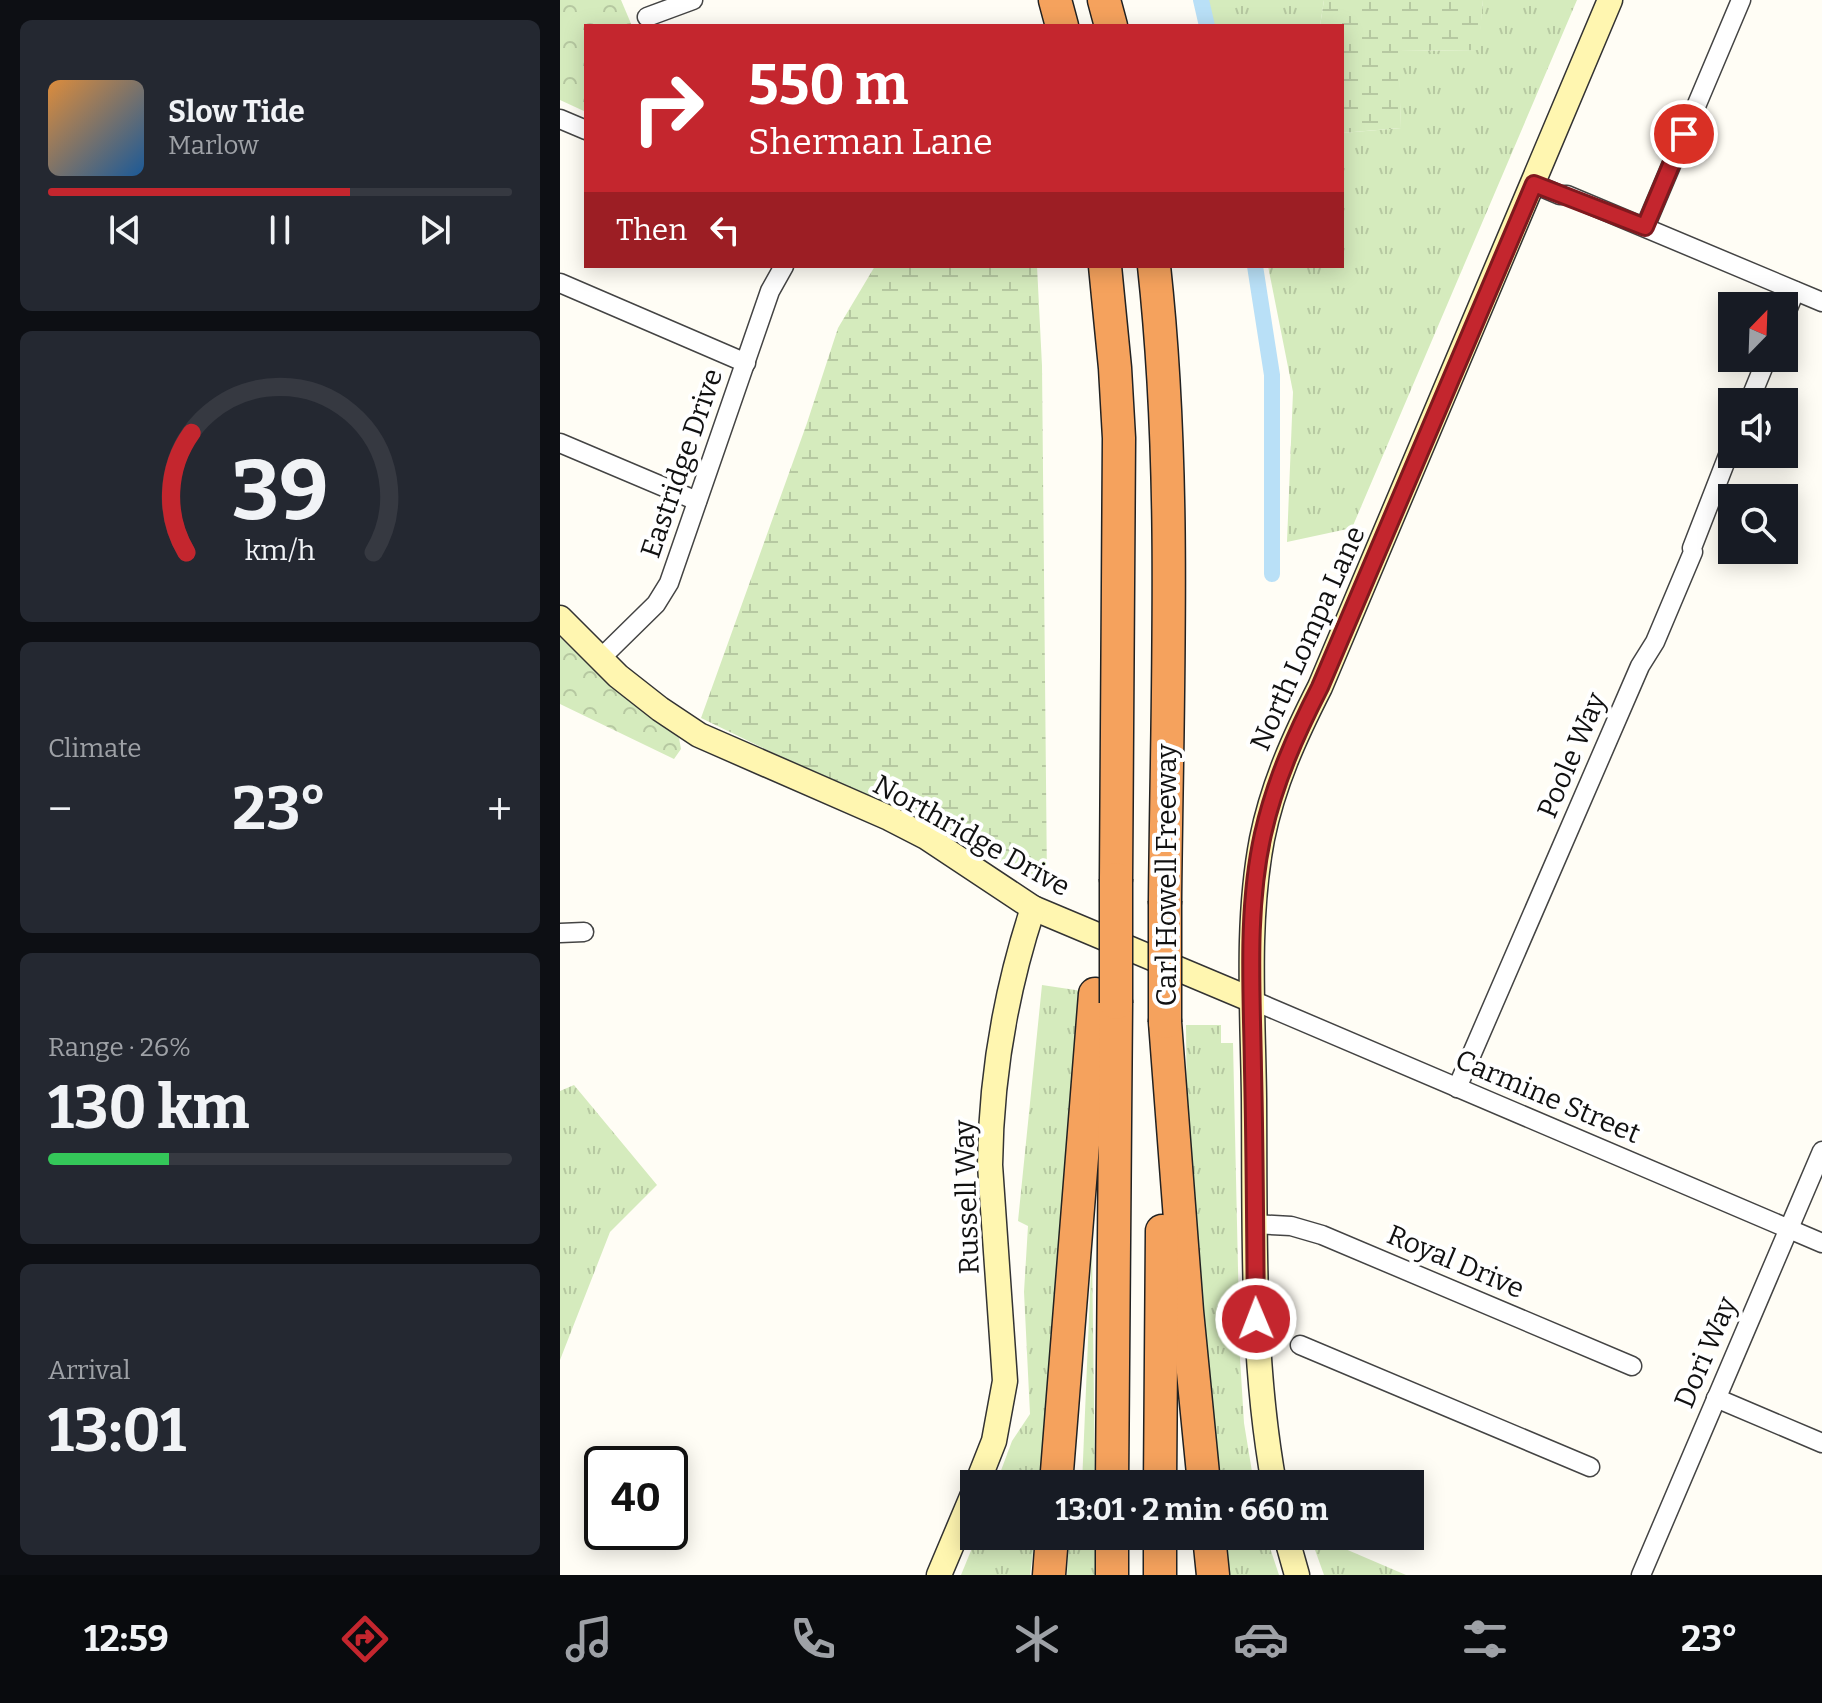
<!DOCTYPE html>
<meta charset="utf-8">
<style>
body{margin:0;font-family:Bitter,serif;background:#242831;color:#f1f3f6;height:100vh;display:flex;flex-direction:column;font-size:30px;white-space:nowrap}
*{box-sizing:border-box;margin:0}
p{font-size:26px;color:#9ea1a6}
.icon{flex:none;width:44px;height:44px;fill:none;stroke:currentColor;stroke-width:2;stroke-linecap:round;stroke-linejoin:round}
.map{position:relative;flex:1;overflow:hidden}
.panel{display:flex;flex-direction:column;gap:20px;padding:20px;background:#0d0f14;width:560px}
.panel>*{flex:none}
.hud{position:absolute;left:24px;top:24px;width:760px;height:244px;border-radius:0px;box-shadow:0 4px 20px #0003;background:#c4262e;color:#fff;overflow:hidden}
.needle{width:52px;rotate:23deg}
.controls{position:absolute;left:1158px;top:292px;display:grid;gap:16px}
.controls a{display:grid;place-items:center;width:80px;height:80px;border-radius:0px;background:#171b24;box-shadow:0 4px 20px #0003;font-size:40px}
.speed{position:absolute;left:24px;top:1446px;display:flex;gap:16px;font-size:40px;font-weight:700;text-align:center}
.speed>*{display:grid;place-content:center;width:104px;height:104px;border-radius:50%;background:#171b24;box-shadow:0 4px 20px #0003;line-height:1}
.speed .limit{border:4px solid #111;border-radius:12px;background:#fff;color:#111}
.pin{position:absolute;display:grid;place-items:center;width:68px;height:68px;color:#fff;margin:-34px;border:4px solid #fff;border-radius:50%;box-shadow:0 2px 8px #0007}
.me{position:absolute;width:88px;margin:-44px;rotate:359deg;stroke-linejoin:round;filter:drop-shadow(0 0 6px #0008)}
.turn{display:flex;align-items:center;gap:28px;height:168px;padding:0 32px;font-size:36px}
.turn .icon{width:104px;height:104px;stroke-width:2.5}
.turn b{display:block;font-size:56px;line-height:68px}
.then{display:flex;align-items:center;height:76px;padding:0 32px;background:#0003;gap:16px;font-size:30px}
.big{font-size:60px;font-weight:700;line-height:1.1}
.panel .tile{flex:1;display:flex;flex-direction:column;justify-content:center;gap:12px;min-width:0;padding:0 28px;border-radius:12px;background:#242831}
.panel .dial{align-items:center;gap:0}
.dial svg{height:208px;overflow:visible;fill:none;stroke:#363941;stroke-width:7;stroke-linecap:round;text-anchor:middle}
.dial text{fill:#f1f3f6;stroke:none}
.song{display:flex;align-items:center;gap:24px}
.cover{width:96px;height:96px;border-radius:12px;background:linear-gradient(135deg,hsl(30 70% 55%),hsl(210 70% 35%))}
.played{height:8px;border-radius:4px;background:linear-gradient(90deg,#c4262e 65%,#363941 65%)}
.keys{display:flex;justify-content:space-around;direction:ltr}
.heat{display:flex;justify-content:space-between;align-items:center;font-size:44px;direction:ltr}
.charge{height:12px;border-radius:6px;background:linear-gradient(90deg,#34c759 26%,#363941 0)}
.trip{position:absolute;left:400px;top:1470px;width:464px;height:80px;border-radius:0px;background:#171b24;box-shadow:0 4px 20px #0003;font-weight:700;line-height:80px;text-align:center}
.tab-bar{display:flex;height:128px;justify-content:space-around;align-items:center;background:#090b0e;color:#9ea1a6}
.tab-bar .icon{width:56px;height:56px}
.tab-bar .on{color:#c4262e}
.tab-bar b{font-size:36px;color:#f1f3f6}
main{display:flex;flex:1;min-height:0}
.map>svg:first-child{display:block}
.grass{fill:url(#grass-tufts)}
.wetland{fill:url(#wetland-marsh)}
.park{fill:url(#park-crowns)}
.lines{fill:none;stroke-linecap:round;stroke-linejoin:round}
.canal{stroke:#b9e0f7;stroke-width:16}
.street-casing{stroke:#444;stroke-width:21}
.secondary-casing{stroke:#333;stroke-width:27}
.highway-casing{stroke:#222;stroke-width:35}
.street{stroke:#fff;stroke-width:18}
.secondary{stroke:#fff6b0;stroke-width:24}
.highway{stroke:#f5a25d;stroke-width:32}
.highway-bridge-casing{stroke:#222;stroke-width:35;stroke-linecap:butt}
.highway-bridge{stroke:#f5a25d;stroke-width:32}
.route-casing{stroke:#7f191e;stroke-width:20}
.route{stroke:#c4262e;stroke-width:14}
.labels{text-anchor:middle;stroke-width:8;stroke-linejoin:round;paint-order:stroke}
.street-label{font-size:28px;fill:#111;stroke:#fff}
</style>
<main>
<section class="panel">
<div class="tile">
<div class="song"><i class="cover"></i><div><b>Slow Tide</b><p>Marlow</p></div></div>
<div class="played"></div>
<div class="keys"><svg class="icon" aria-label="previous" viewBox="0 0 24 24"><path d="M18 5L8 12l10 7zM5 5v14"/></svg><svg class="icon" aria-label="pause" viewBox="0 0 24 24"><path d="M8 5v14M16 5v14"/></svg><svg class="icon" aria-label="next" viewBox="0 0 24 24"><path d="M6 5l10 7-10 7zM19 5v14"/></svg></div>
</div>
<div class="tile dial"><svg viewBox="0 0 100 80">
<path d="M14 69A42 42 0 1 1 86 69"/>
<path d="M14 69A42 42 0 0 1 16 23" stroke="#c4262e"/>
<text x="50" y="56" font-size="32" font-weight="700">39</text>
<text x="50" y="72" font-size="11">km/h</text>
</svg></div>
<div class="tile"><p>Climate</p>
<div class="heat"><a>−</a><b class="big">23°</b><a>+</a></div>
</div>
<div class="tile"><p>Range · 26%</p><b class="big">130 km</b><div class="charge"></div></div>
<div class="tile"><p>Arrival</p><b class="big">13:01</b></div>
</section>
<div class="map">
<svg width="1262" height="1575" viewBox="0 0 1262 1575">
<defs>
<pattern id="grass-tufts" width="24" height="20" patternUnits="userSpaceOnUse" patternTransform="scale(2)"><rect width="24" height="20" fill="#d5ebbd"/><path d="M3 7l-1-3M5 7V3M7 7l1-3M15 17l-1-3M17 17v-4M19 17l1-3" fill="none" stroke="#b6c8a1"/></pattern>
<pattern id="wetland-marsh" width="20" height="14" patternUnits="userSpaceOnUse" patternTransform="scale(2)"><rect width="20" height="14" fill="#d5ebbd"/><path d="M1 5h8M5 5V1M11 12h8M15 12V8" fill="none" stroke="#b6c8a1"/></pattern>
<pattern id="park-crowns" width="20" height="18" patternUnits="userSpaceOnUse" patternTransform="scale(2)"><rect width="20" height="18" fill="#d5ebbd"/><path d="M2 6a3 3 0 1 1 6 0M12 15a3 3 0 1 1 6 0" fill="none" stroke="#b6c8a1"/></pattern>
</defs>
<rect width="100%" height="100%" fill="#fffdf5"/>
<g class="grass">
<path d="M646,0H764L760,26H652Z"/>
<path d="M923,0H1017L792,528L727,542L733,392L708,266H782V133L841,128L838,51L918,50Z"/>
<path d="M482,985L522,991L481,1484H436L452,1441L470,1414L464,1292L468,1226L458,1221Z"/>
<path d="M626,1025H661V1043H673L680,1358L684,1423L694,1484H657L627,1129Z"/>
<path d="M14,1085L97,1185L50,1232L0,1360V1091Z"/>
<path d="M532,1246L535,1484H522Z"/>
<path d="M417,1536H475L470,1575H401Z"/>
<path d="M509,1536H535V1575H507Z"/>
<path d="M662,1536H706L719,1575H666Z"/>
<path d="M750,1536H755L846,1575H764Z"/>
</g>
<g class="wetland">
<path d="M764,0H923L919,50L839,51L841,128L782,133V26H760Z"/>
<path d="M315,266H477L482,366L487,885L141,718L247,423L278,328Z"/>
</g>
<g class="park">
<path d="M0,0H61L72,26H26V112L0,100Z"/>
<path d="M0,637L46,681L119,738L121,749L114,759L0,704Z"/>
</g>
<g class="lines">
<g class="canal">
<path d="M641,0L647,26"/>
<path d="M695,266L712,375V574"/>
</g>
<defs>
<g id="street">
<path d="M87,17L133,0"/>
<path d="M0,119L26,130"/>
<path d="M974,184L1000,195H1007L1262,302"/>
<path d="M1085,227L1181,0"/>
<path d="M0,283L186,363"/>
<path d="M1224,318L1235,291"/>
<path d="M1189,402L1207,358"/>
<path d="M0,443L137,501"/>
<path d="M40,659L96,604L109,583L210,291L224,266"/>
<path d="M0,933L24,932"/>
<path d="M692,1000L1262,1243"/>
<path d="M897,1088L1080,666L1095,642L1133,552L1132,548L1172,445"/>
<path d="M694,1224L731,1226L762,1235L1072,1366"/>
<path d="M740,1345L1030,1467"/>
<path d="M1156,1398L1262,1443"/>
<path d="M1081,1575L1262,1151"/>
</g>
<g id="secondary">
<path d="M0,618L58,676L100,709L139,735L329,818L366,837L473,908L692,1000"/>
<path d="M417,1484L434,1441L445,1381L430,1165C431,1078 446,990 473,908"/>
<path d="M714,1484C691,1357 695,1227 694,1098C693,1012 686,923 702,839C713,784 735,736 760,687L1050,0"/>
<path d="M726,1536L737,1575"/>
<path d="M379,1575L414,1492"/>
</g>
<g id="highway">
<path d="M495,0L502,26"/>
<path d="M544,0L551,26"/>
<path d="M545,266L555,368L559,438L556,879"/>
<path d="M594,266C617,476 607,689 605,901"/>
<path d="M605,1022L627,1311L644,1484"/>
<path d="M496,1484L535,994"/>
<path d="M552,1484L556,1003"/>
<path d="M600,1484L602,1231"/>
<path d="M649,1536L653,1575"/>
<path d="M489,1575L492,1536"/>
<path d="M552,1575V1536"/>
<path d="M600,1575V1536"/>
</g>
</defs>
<use href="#street" class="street-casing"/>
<use href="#secondary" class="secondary-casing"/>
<use href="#highway" class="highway-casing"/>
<use href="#street" class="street"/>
<use href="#secondary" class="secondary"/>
<use href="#highway" class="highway"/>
<defs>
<g id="highway-bridge">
<path d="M556,1003V879"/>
<path d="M605,1022V901"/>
</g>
</defs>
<use href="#highway-bridge" class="highway-bridge-casing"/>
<use href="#highway-bridge" class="highway-bridge"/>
</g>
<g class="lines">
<defs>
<path id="route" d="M696,1319C695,1236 695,1153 693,1070C692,992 686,910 703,834C715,781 736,734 760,687L974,184L1085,227L1124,134"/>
</defs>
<use href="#route" class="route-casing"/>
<use href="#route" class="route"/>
</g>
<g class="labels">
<g class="street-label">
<text transform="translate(121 463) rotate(-71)" y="10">Eastridge Drive</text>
<text transform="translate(747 638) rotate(-66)" y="10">North Lompa Lane</text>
<text transform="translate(1011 755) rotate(-67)" y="10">Poole Way</text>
<text transform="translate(412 835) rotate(29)" y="10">Northridge Drive</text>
<text transform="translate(606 875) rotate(-90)" y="10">Carl Howell Freeway</text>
<text transform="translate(988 1096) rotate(23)" y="10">Carmine Street</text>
<text transform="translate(406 1197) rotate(-92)" y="10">Russell Way</text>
<text transform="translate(896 1261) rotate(23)" y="10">Royal Drive</text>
<text transform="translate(1145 1352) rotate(-67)" y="10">Dori Way</text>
</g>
</g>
</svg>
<div class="controls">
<a><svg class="needle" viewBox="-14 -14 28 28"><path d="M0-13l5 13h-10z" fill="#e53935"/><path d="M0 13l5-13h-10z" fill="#9ea1a6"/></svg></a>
<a><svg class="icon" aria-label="sound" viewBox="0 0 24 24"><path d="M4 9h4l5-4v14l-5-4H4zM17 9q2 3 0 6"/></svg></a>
<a><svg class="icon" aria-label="search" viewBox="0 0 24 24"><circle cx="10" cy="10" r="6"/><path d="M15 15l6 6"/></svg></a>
</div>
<div class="speed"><div class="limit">40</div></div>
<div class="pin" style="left:1124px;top:134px;background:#d93025"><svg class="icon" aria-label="arrive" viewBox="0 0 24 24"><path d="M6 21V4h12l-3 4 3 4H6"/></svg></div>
<svg class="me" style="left:696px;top:1319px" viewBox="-20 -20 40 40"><circle r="17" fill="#c4262e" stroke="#fff" stroke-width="3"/><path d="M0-11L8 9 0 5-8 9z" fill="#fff"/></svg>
<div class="trip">13:01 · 2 min · 660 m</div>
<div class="hud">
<div class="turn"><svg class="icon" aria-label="right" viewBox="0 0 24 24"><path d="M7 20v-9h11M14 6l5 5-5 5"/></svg><div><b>550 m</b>Sherman Lane</div></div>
<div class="then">Then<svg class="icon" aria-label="left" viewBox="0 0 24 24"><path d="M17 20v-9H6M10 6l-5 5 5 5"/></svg></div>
</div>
</div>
</main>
<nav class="tab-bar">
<b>12:59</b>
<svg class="icon on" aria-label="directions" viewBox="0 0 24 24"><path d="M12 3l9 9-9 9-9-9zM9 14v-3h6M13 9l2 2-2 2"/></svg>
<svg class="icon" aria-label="music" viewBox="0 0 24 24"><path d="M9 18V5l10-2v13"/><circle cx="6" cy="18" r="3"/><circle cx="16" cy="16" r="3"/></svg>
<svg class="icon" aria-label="phone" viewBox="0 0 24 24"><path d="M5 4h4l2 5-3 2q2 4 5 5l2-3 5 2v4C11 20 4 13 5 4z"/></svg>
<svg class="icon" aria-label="climate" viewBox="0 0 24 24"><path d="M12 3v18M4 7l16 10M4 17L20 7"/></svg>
<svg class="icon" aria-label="car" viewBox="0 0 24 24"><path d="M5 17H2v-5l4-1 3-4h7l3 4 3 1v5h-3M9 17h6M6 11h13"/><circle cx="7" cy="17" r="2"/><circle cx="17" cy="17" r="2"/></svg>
<svg class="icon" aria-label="filters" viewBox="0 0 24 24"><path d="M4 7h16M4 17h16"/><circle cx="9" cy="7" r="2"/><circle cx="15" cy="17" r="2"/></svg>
<b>23°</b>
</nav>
